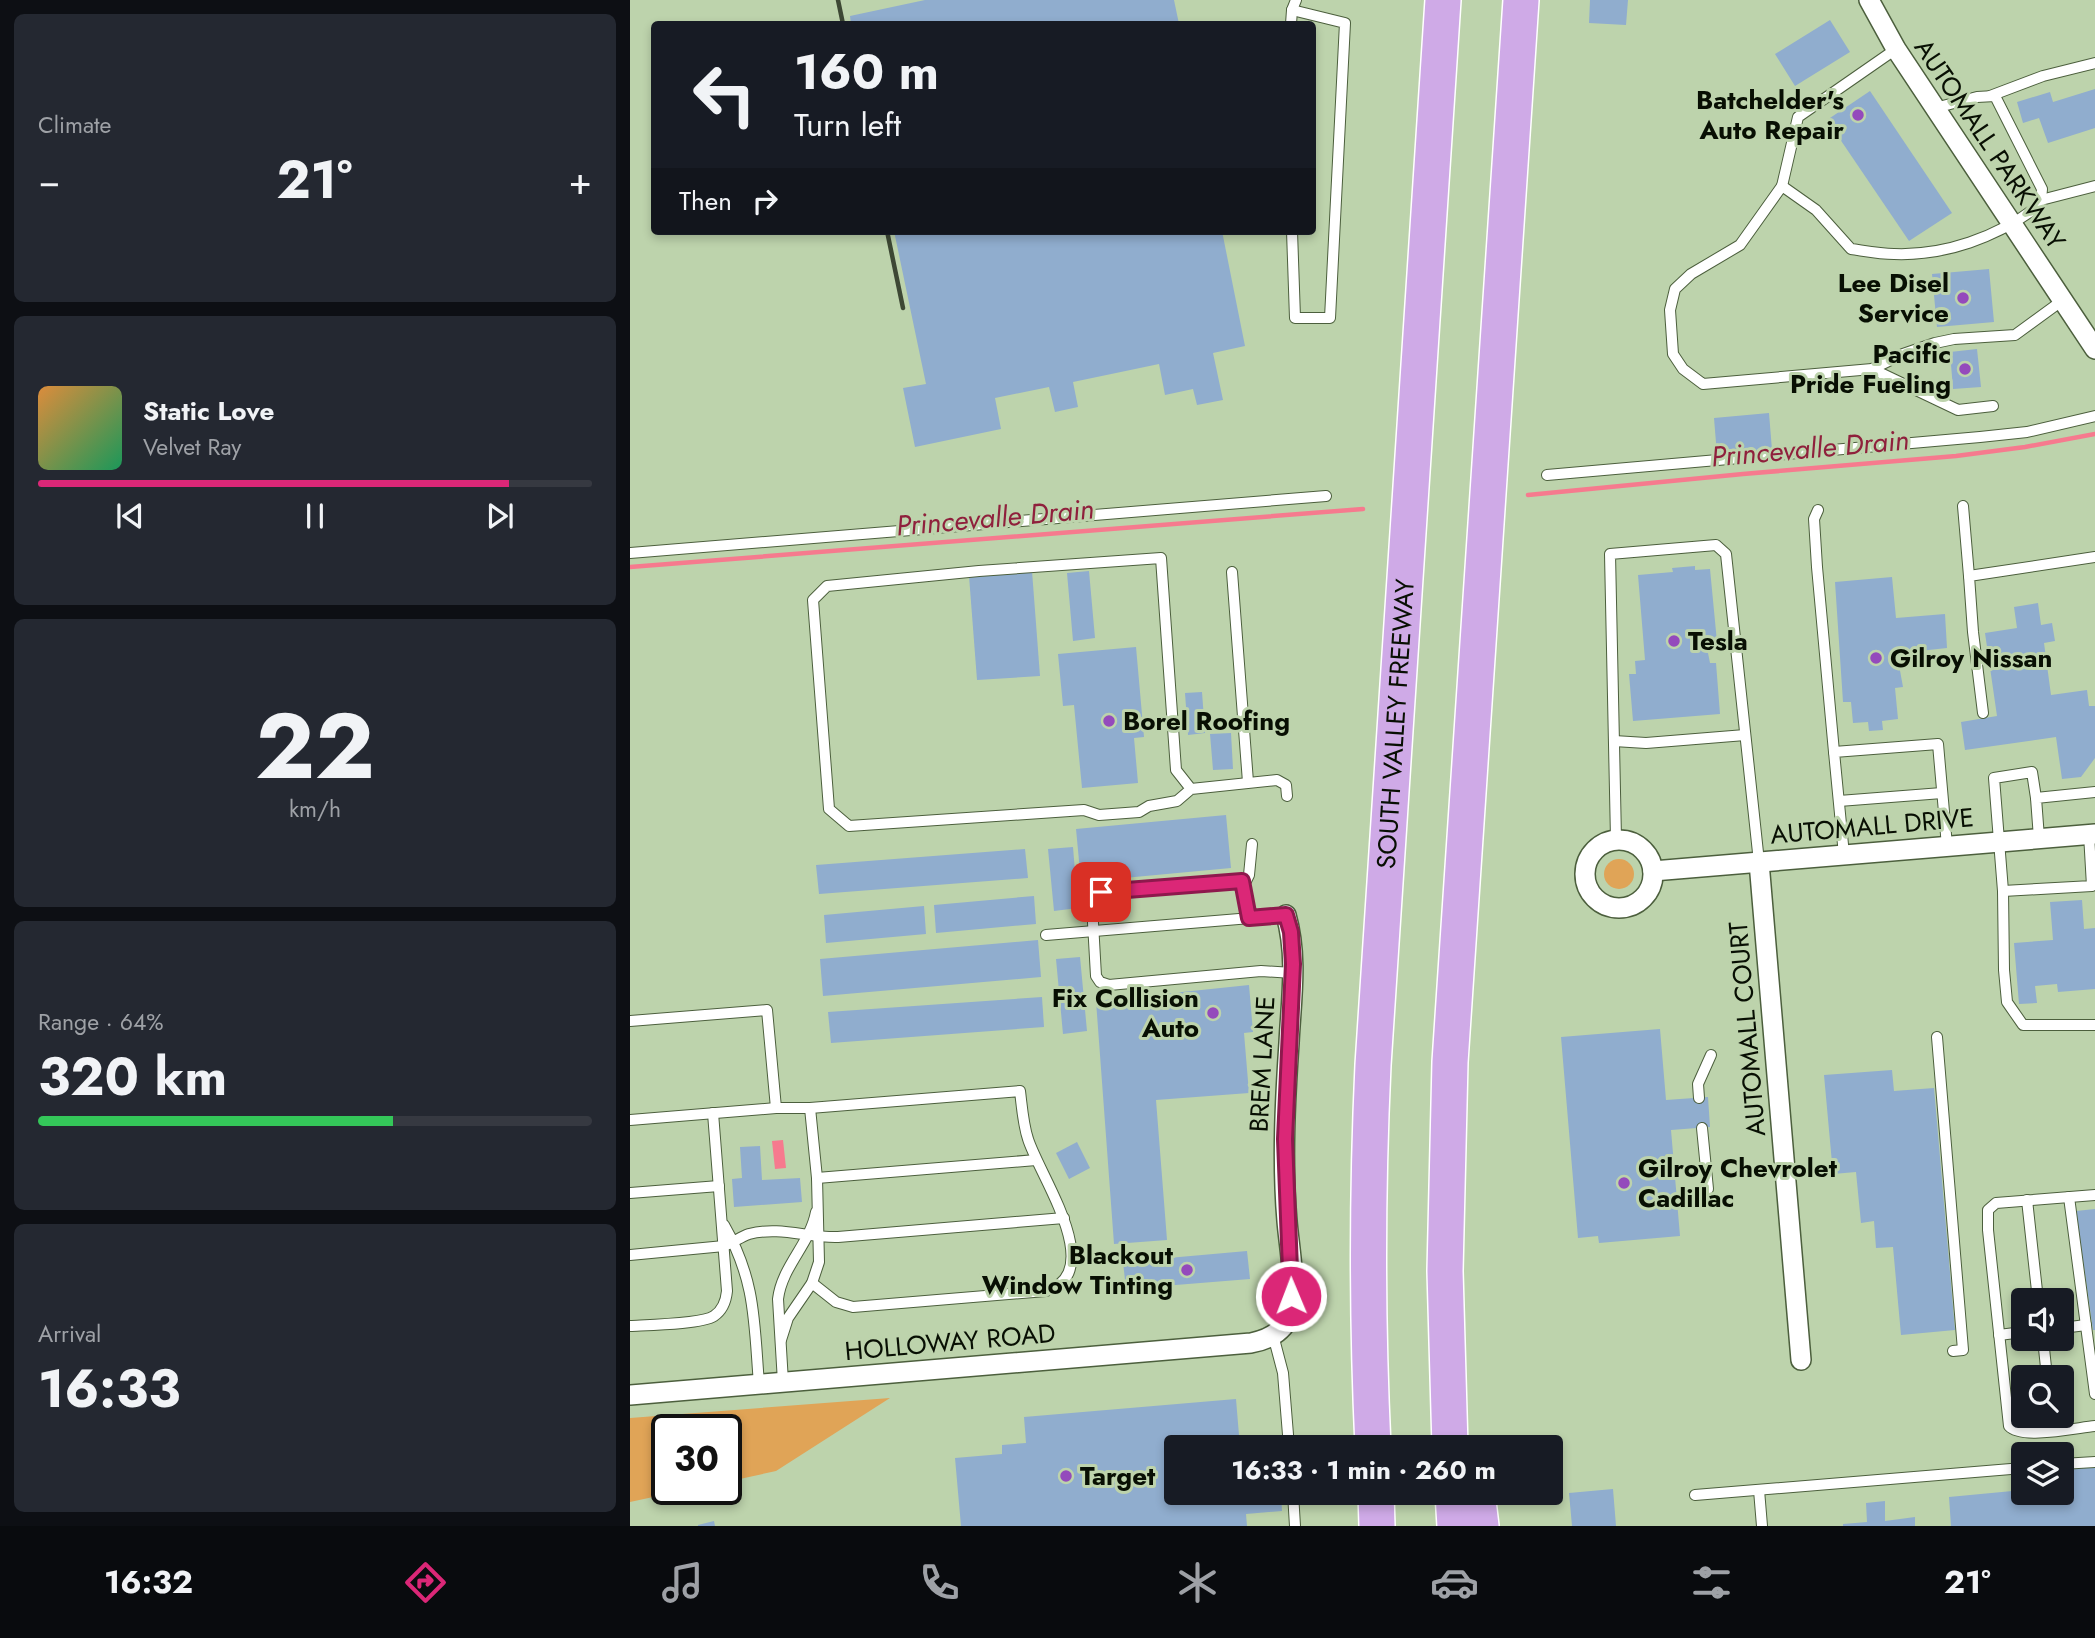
<!DOCTYPE html>
<meta charset="utf-8">
<style>
body{margin:0;font-family:Jost,sans-serif;background:#242831;color:#f1f3f6;height:100vh;display:flex;flex-direction:column;font-size:26px;white-space:nowrap}
*{box-sizing:border-box;margin:0}
p{font-size:23px;color:#9ea1a6}
.icon{flex:none;width:38px;height:38px;fill:none;stroke:currentColor;stroke-width:2;stroke-linecap:round;stroke-linejoin:round}
.map{position:relative;flex:1;overflow:hidden}
.side{display:flex;flex-direction:column;gap:14px;padding:14px;background:#0d0f14;width:630px}
.side>*{flex:none}
.hud{position:absolute;left:21px;top:21px;width:665px;height:214px;border-radius:7px;box-shadow:0 4px 10px #0003;background:#171b24;color:#f1f3f6;overflow:hidden}
.tools{position:absolute;left:1381px;top:1288px;display:grid;gap:14px}
.tools a{display:grid;place-items:center;width:63px;height:63px;border-radius:7px;background:#171b24;box-shadow:0 4px 10px #0003;font-size:35px}
.speed{position:absolute;left:21px;top:1414px;display:flex;gap:14px;font-size:35px;font-weight:700;text-align:center}
.speed>*{display:grid;place-content:center;width:91px;height:91px;border-radius:50%;background:#171b24;box-shadow:0 4px 10px #0003;line-height:1}
.speed .limit{border:4px solid #111;border-radius:10px;background:#fff;color:#111}
.pin{position:absolute;display:grid;place-items:center;width:60px;height:60px;color:#fff;margin:-30px;border-radius:14px;box-shadow:0 4px 10px #0006}
.me{position:absolute;width:77px;margin:-38px;rotate:359deg;stroke-linejoin:round;filter:drop-shadow(0 0 5px #0008)}
.turn{display:flex;align-items:center;gap:24px;height:147px;padding:0 28px;font-size:32px}
.turn .icon{width:91px;height:91px;stroke-width:2.5}
.turn b{display:block;font-size:49px;line-height:60px}
.then{display:flex;align-items:center;height:66px;padding:0 28px;background:#0003;gap:14px;font-size:26px}
.big{font-size:52px;font-weight:700;line-height:1.1}
.side .card{flex:1;display:flex;flex-direction:column;justify-content:center;gap:10px;min-width:0;padding:0 24px;border-radius:10px;background:#242831}
.side .dial{align-items:center;gap:0}
.dial b{font-size:91px;line-height:1}
.song{display:flex;align-items:center;gap:21px}
.cover{width:84px;height:84px;border-radius:10px;background:linear-gradient(135deg,hsl(30 70% 55%),hsl(150 70% 35%))}
.played{height:7px;border-radius:4px;background:linear-gradient(90deg,#db2777 85%,#363941 85%)}
.keys{display:flex;justify-content:space-around;direction:ltr}
.heat{display:flex;justify-content:space-between;align-items:center;font-size:38px;direction:ltr}
.charge{height:10px;border-radius:5px;background:linear-gradient(90deg,#34c759 64%,#363941 0)}
.trip{position:absolute;left:534px;top:1435px;width:399px;height:70px;border-radius:7px;background:#171b24;box-shadow:0 4px 10px #0003;font-weight:700;line-height:70px;text-align:center}
.dock{display:flex;height:112px;justify-content:space-around;align-items:center;background:#090b0e;color:#9ea1a6}
.dock .icon{width:49px;height:49px}
.dock .on{color:#db2777}
.dock b{font-size:32px;color:#f1f3f6}
main{display:flex;flex:1;min-height:0}
.map>svg:first-child{display:block}
.green{fill:#e0a457}
.water{fill:#f67a8e}
.lines{fill:none;stroke-linecap:round;stroke-linejoin:round}
.stream{stroke:#f67a8e;stroke-width:4.5}
.building{fill:#90adce}
.service-casing{stroke:#4c5f3d;stroke-width:12}
.minor-casing{stroke:#4c5f3d;stroke-width:22}
.motorway-casing{stroke:#fff;stroke-width:38}
.service{stroke:#fff;stroke-width:10}
.minor{stroke:#fff;stroke-width:19}
.motorway{stroke:#cfaae7;stroke-width:35}
.rail{stroke:#3d4834;stroke-width:4.5}
.route-casing{stroke:#8e194d;stroke-width:18}
.route{stroke:#db2777;stroke-width:12}
.poi-dot{fill:#944abc;stroke:#bdd3ac;stroke-width:2.5}
.labels{text-anchor:middle;stroke-width:6;stroke-linejoin:round;paint-order:stroke}
.poi-label{font-size:26px;font-weight:bold;fill:#080f03;stroke:#bdd3ac;text-anchor:end}
.street-label{font-size:26px;fill:#080f03;stroke:#bdd3ac}
.water-label{font-size:28px;font-style:italic;fill:#8f203c;stroke:#bdd3ac}
</style>
<main>
<section class="side">
<div class="card"><p>Climate</p>
<div class="heat"><a>−</a><b class="big">21°</b><a>+</a></div>
</div>
<div class="card">
<div class="song"><i class="cover"></i><div><b>Static Love</b><p>Velvet Ray</p></div></div>
<div class="played"></div>
<div class="keys"><svg class="icon" aria-label="previous" viewBox="0 0 24 24"><path d="M18 5L8 12l10 7zM5 5v14"/></svg><svg class="icon" aria-label="pause" viewBox="0 0 24 24"><path d="M8 5v14M16 5v14"/></svg><svg class="icon" aria-label="next" viewBox="0 0 24 24"><path d="M6 5l10 7-10 7zM19 5v14"/></svg></div>
</div>
<div class="card dial"><b>22</b><p>km/h</p></div>
<div class="card"><p>Range · 64%</p><b class="big">320 km</b><div class="charge"></div></div>
<div class="card"><p>Arrival</p><b class="big">16:33</b></div>
</section>
<div class="map">
<svg width="1465" height="1526" viewBox="0 0 1465 1526">
<rect width="100%" height="100%" fill="#bdd3ac"/>
<g class="green">
<circle cx="989" cy="874" r="15"/>
<path d="M260,1398L146,1471L96,1482V1430H37V1489H60L0,1502V1418Z"/>
</g>
<path class="water" d="M153,1140L156,1168L145,1169L142,1141Z"/>
<g class="lines">
<g class="stream">
<path d="M898,495L1113,474L1326,456L1395,447L1465,434"/>
<path d="M0,567L733,509"/>
</g>
</g>
<g class="building">
<path d="M295,0H544L549,24H221L220,16Z"/>
<path d="M960,0H998L996,25L959,23Z"/>
<path d="M1200,20L1220,52L1165,86L1145,54Z"/>
<path d="M1465,89V128L1418,143L1409,118L1393,123L1387,102L1420,92L1423,102Z"/>
<path d="M1240,91L1322,213L1279,241L1197,120Z"/>
<path d="M264,231H592L615,346L583,353L593,400L567,405L563,389L535,395L529,364L443,382L448,407L425,412L419,387L365,398L371,429L285,447L273,388L296,384Z"/>
<path d="M1359,269L1364,322L1307,327L1302,274Z"/>
<path d="M1347,349L1351,387L1323,389L1320,352Z"/>
<path d="M1139,413L1142,450L1087,455L1084,418Z"/>
<path d="M1065,566V570L1080,569L1087,642L1076,643L1080,663H1086L1090,714L1003,721L999,674H1006L1005,661L1015,660L1008,575L1043,572L1042,568Z"/>
<path d="M402,571L410,676L347,680L339,576Z"/>
<path d="M459,571L465,638L443,641L437,573Z"/>
<path d="M1262,577L1266,618L1315,614L1317,648L1280,652L1281,664L1269,665L1273,687L1265,688L1268,719L1252,721L1253,730L1239,731L1238,722L1223,723L1221,702H1213L1205,582Z"/>
<path d="M1408,603L1411,625L1422,623L1425,641L1414,643L1421,695L1457,690L1459,706H1465V758L1451,777L1432,779L1426,737L1335,750L1331,722L1367,716L1355,633L1387,628L1384,607Z"/>
<path d="M506,647L514,737L504,738L508,783L452,788L444,705L433,706L428,654Z"/>
<path d="M572,692L575,733L558,735L555,693Z"/>
<path d="M601,733L603,769L583,770L580,734Z"/>
<path d="M596,815L601,868L451,882L446,829Z"/>
<path d="M443,847L448,908L424,911L418,849Z"/>
<path d="M395,849L398,878L189,894L186,865Z"/>
<path d="M404,896L406,924L306,933L304,905Z"/>
<path d="M1452,900L1454,929L1465,928V989L1428,992L1427,984L1405,986L1407,1003L1389,1004L1384,943L1423,940L1420,902Z"/>
<path d="M294,906L296,934L196,943L194,915Z"/>
<path d="M408,940L411,977L193,996L190,959Z"/>
<path d="M450,957L457,1031L433,1034L426,959Z"/>
<path d="M619,985L623,1032L614,1033L619,1093L526,1100L537,1240L484,1244L466,1001Z"/>
<path d="M412,997L414,1027L201,1043L198,1012Z"/>
<path d="M1030,1029L1036,1100L1078,1097L1080,1127L1041,1130L1050,1236L969,1243L968,1236L948,1238L931,1037Z"/>
<path d="M1262,1070L1264,1091L1304,1088L1325,1330L1271,1335L1263,1247L1246,1248L1244,1221L1231,1223L1226,1172L1203,1174L1194,1075Z"/>
<path d="M447,1142L460,1168L439,1179L426,1153Z"/>
<path d="M130,1146L132,1180L170,1178L172,1202L104,1207L102,1179L112,1178L110,1147Z"/>
<path d="M1465,1209V1330H1463L1446,1211Z"/>
<path d="M617,1251L620,1279L496,1289L493,1262Z"/>
<path d="M606,1399L610,1447H546V1493H651L652,1511L616,1514L617,1526H331L325,1458L372,1454V1445L396,1443L394,1417Z"/>
<path d="M1465,1465V1526H1321L1319,1497L1393,1490V1493H1432V1469Z"/>
<path d="M983,1489L986,1526H942L939,1493Z"/>
<path d="M1255,1501V1521L1285,1517V1526H1213V1524L1237,1522L1236,1503Z"/>
<path d="M84,1521L85,1526H68V1525Z"/>
</g>
<g class="lines">
<defs>
<g id="service">
<path d="M662,10L715,23L700,318H665L662,231"/>
<path d="M661,24L662,10L666,0"/>
<path d="M1360,96L1413,76L1465,63"/>
<path d="M1305,108L1347,97L1365,96L1412,189L1411,200L1407,207C1367,237 1315,256 1264,254C1250,254 1235,251 1221,249L1186,210L1152,186L1110,245L1061,274L1045,289L1040,310L1043,354L1053,369L1073,384L1242,369L1273,354L1305,343L1324,339L1385,335L1433,300"/>
<path d="M1152,186L1168,117L1266,49"/>
<path d="M1411,200L1465,186"/>
<path d="M1242,369L1328,410L1363,406"/>
<path d="M917,475L1350,437L1397,432L1465,416"/>
<path d="M1333,506L1339,576"/>
<path d="M1188,510L1184,519L1187,567L1204,752"/>
<path d="M0,553L696,496"/>
<path d="M602,572L618,782"/>
<path d="M1353,713L1343,632L1339,576L1465,557"/>
<path d="M984,741L1016,743L1115,735"/>
<path d="M561,789L546,770L531,558L349,571L197,586L183,600L199,809L219,826L454,810L469,815L509,812L519,806L547,801L561,789L647,780L656,785L657,796"/>
<path d="M1406,798L1402,772L1364,778L1373,891L1374,970L1377,1002L1393,1025H1465"/>
<path d="M1209,801L1312,793"/>
<path d="M1409,838L1406,798L1465,792"/>
<path d="M986,839L980,554L1086,545L1096,554L1129,862"/>
<path d="M622,844L619,875L616,881L471,892L465,897L462,905L466,976L470,982L479,985L631,971L663,973"/>
<path d="M1214,855L1204,752L1308,744L1317,846"/>
<path d="M612,881L619,918"/>
<path d="M1373,891L1462,886L1459,834"/>
<path d="M416,935L656,915"/>
<path d="M0,1021L137,1010L146,1108"/>
<path d="M1307,1037L1333,1350L1323,1351"/>
<path d="M1069,1098L1068,1084L1081,1055"/>
<path d="M0,1120L146,1108H180L390,1091C392,1107 393,1124 398,1139C409,1175 478,1272 416,1291L223,1307L206,1302L182,1283"/>
<path d="M1072,1128L1078,1189"/>
<path d="M187,1178L406,1160"/>
<path d="M0,1193L89,1186"/>
<path d="M1465,1195L1366,1203L1358,1210V1230L1379,1426C1392,1440 1445,1428 1465,1426"/>
<path d="M1439,1197L1465,1394"/>
<path d="M1397,1200L1408,1300"/>
<path d="M94,1225C126,1281 124,1322 129,1384"/>
<path d="M0,1255L94,1246C103,1243 110,1237 119,1234C150,1226 178,1238 208,1237L434,1218"/>
<path d="M0,1326C17,1325 72,1324 84,1316C93,1310 96,1301 97,1291L83,1113"/>
<path d="M1432,1328L1456,1325"/>
<path d="M643,1335L653,1373L659,1447"/>
<path d="M1369,1335L1393,1332"/>
<path d="M1413,1339L1417,1377"/>
<path d="M151,1340L158,1318L182,1283L189,1262L187,1178L180,1108"/>
<path d="M153,1382L148,1299C152,1266 180,1244 186,1212"/>
<path d="M1422,1416L1424,1430"/>
<path d="M1432,1464L1465,1462"/>
<path d="M1129,1490L1132,1526"/>
<path d="M663,1493L665,1526"/>
<path d="M1065,1495L1393,1468"/>
</g>
<g id="minor">
<path d="M1239,0L1266,49L1465,349"/>
<circle cx="989" cy="874" r="34"/>
<path d="M1129,862L1171,1360"/>
<path d="M1023,871L1465,834"/>
<path d="M0,1395L621,1343C637,1340 652,1333 659,1317C668,1292 659,1247 657,1221C652,1162 655,1102 659,1043C661,1001 668,957 656,915"/>
</g>
<g id="motorway">
<path id="s1" d="M743,1447C737,1320 737,1193 743,1065L813,0"/>
<path d="M820,1447L815,1271L820,1062L891,0"/>
<path d="M746,1493L747,1526"/>
<path d="M823,1493L825,1526"/>
<path d="M847,1493L851,1526"/>
</g>
</defs>
<use href="#service" class="service-casing"/>
<use href="#minor" class="minor-casing"/>
<use href="#motorway" class="motorway-casing"/>
<use href="#service" class="service"/>
<use href="#minor" class="minor"/>
<use href="#motorway" class="motorway"/>
<g class="rail">
<path d="M208,0L213,24"/>
<path d="M257,231L273,308"/>
</g>
</g>
<g class="lines">
<defs>
<path id="route" d="M471,892L612,881L619,918L656,915L661,932L663,964L655,1139L661,1296"/>
</defs>
<use href="#route" class="route-casing"/>
<use href="#route" class="route"/>
</g>
<g class="poi-dot">
<circle cx="1228" cy="115" r="7"/>
<circle cx="1333" cy="298" r="7"/>
<circle cx="1335" cy="369" r="7"/>
<circle cx="1044" cy="641" r="7"/>
<circle cx="1246" cy="658" r="7"/>
<circle cx="479" cy="721" r="7"/>
<circle cx="583" cy="1013" r="7"/>
<circle cx="994" cy="1183" r="7"/>
<circle cx="557" cy="1270" r="7"/>
<circle cx="436" cy="1476" r="7"/>
</g>
<g class="labels">
<g class="poi-label">
<text x="1214" y="109">Batchelder's<tspan x="1214" dy="30">Auto Repair</tspan></text>
<text x="1319" y="292">Lee Disel<tspan x="1319" dy="30">Service</tspan></text>
<text x="1321" y="363">Pacific<tspan x="1321" dy="30">Pride Fueling</tspan></text>
<text x="1058" y="650" text-anchor="start">Tesla</text>
<text x="1260" y="667" text-anchor="start">Gilroy Nissan</text>
<text x="493" y="730" text-anchor="start">Borel Roofing</text>
<text x="569" y="1007">Fix Collision<tspan x="569" dy="30">Auto</tspan></text>
<text x="1008" y="1177" text-anchor="start">Gilroy Chevrolet<tspan x="1008" dy="30">Cadillac</tspan></text>
<text x="543" y="1264">Blackout<tspan x="543" dy="30">Window Tinting</tspan></text>
<text x="450" y="1485" text-anchor="start">Target</text>
</g>
<g class="street-label">
<text transform="translate(1360 144) rotate(56)" y="9">AUTOMALL PARKWAY</text>
<text dy="9" stroke="none"><textPath href="#s1" startOffset="724">SOUTH VALLEY FREEWAY</textPath></text>
<text transform="translate(1242 826) rotate(-5)" y="9">AUTOMALL DRIVE</text>
<text transform="translate(1117 1029) rotate(-95)" y="9">AUTOMALL COURT</text>
<text transform="translate(632 1064) rotate(-87)" y="9">BREM LANE</text>
<text transform="translate(320 1342) rotate(-5)" y="9">HOLLOWAY ROAD</text>
</g>
<g class="water-label">
<text transform="translate(1180 448) rotate(-5)" y="10">Princevalle Drain</text>
<text transform="translate(365 517) rotate(-5)" y="10">Princevalle Drain</text>
</g>
</g>
</svg>
<div class="tools">
<a><svg class="icon" aria-label="sound" viewBox="0 0 24 24"><path d="M4 9h4l5-4v14l-5-4H4zM17 9q2 3 0 6"/></svg></a>
<a><svg class="icon" aria-label="search" viewBox="0 0 24 24"><circle cx="10" cy="10" r="6"/><path d="M15 15l6 6"/></svg></a>
<a><svg class="icon" aria-label="layers" viewBox="0 0 24 24"><path d="M12 4l9 5-9 5-9-5zM3 14l9 5 9-5"/></svg></a>
</div>
<div class="speed"><div class="limit">30</div></div>
<div class="pin" style="left:471px;top:892px;background:#d93025"><svg class="icon" aria-label="arrive" viewBox="0 0 24 24"><path d="M6 21V4h12l-3 4 3 4H6"/></svg></div>
<svg class="me" style="left:661px;top:1296px" viewBox="-20 -20 40 40"><circle r="17" fill="#db2777" stroke="#fff" stroke-width="3"/><path d="M0-11L8 9 0 5-8 9z" fill="#fff"/></svg>
<div class="trip">16:33 · 1 min · 260 m</div>
<div class="hud">
<div class="turn"><svg class="icon" aria-label="left" viewBox="0 0 24 24"><path d="M17 20v-9H6M10 6l-5 5 5 5"/></svg><div><b>160 m</b>Turn left</div></div>
<div class="then">Then<svg class="icon" aria-label="right" viewBox="0 0 24 24"><path d="M7 20v-9h11M14 6l5 5-5 5"/></svg></div>
</div>
</div>
</main>
<nav class="dock">
<b>16:32</b>
<svg class="icon on" aria-label="directions" viewBox="0 0 24 24"><path d="M12 3l9 9-9 9-9-9zM9 14v-3h6M13 9l2 2-2 2"/></svg>
<svg class="icon" aria-label="music" viewBox="0 0 24 24"><path d="M9 18V5l10-2v13"/><circle cx="6" cy="18" r="3"/><circle cx="16" cy="16" r="3"/></svg>
<svg class="icon" aria-label="phone" viewBox="0 0 24 24"><path d="M5 4h4l2 5-3 2q2 4 5 5l2-3 5 2v4C11 20 4 13 5 4z"/></svg>
<svg class="icon" aria-label="climate" viewBox="0 0 24 24"><path d="M12 3v18M4 7l16 10M4 17L20 7"/></svg>
<svg class="icon" aria-label="car" viewBox="0 0 24 24"><path d="M5 17H2v-5l4-1 3-4h7l3 4 3 1v5h-3M9 17h6M6 11h13"/><circle cx="7" cy="17" r="2"/><circle cx="17" cy="17" r="2"/></svg>
<svg class="icon" aria-label="filters" viewBox="0 0 24 24"><path d="M4 7h16M4 17h16"/><circle cx="9" cy="7" r="2"/><circle cx="15" cy="17" r="2"/></svg>
<b>21°</b>
</nav>
